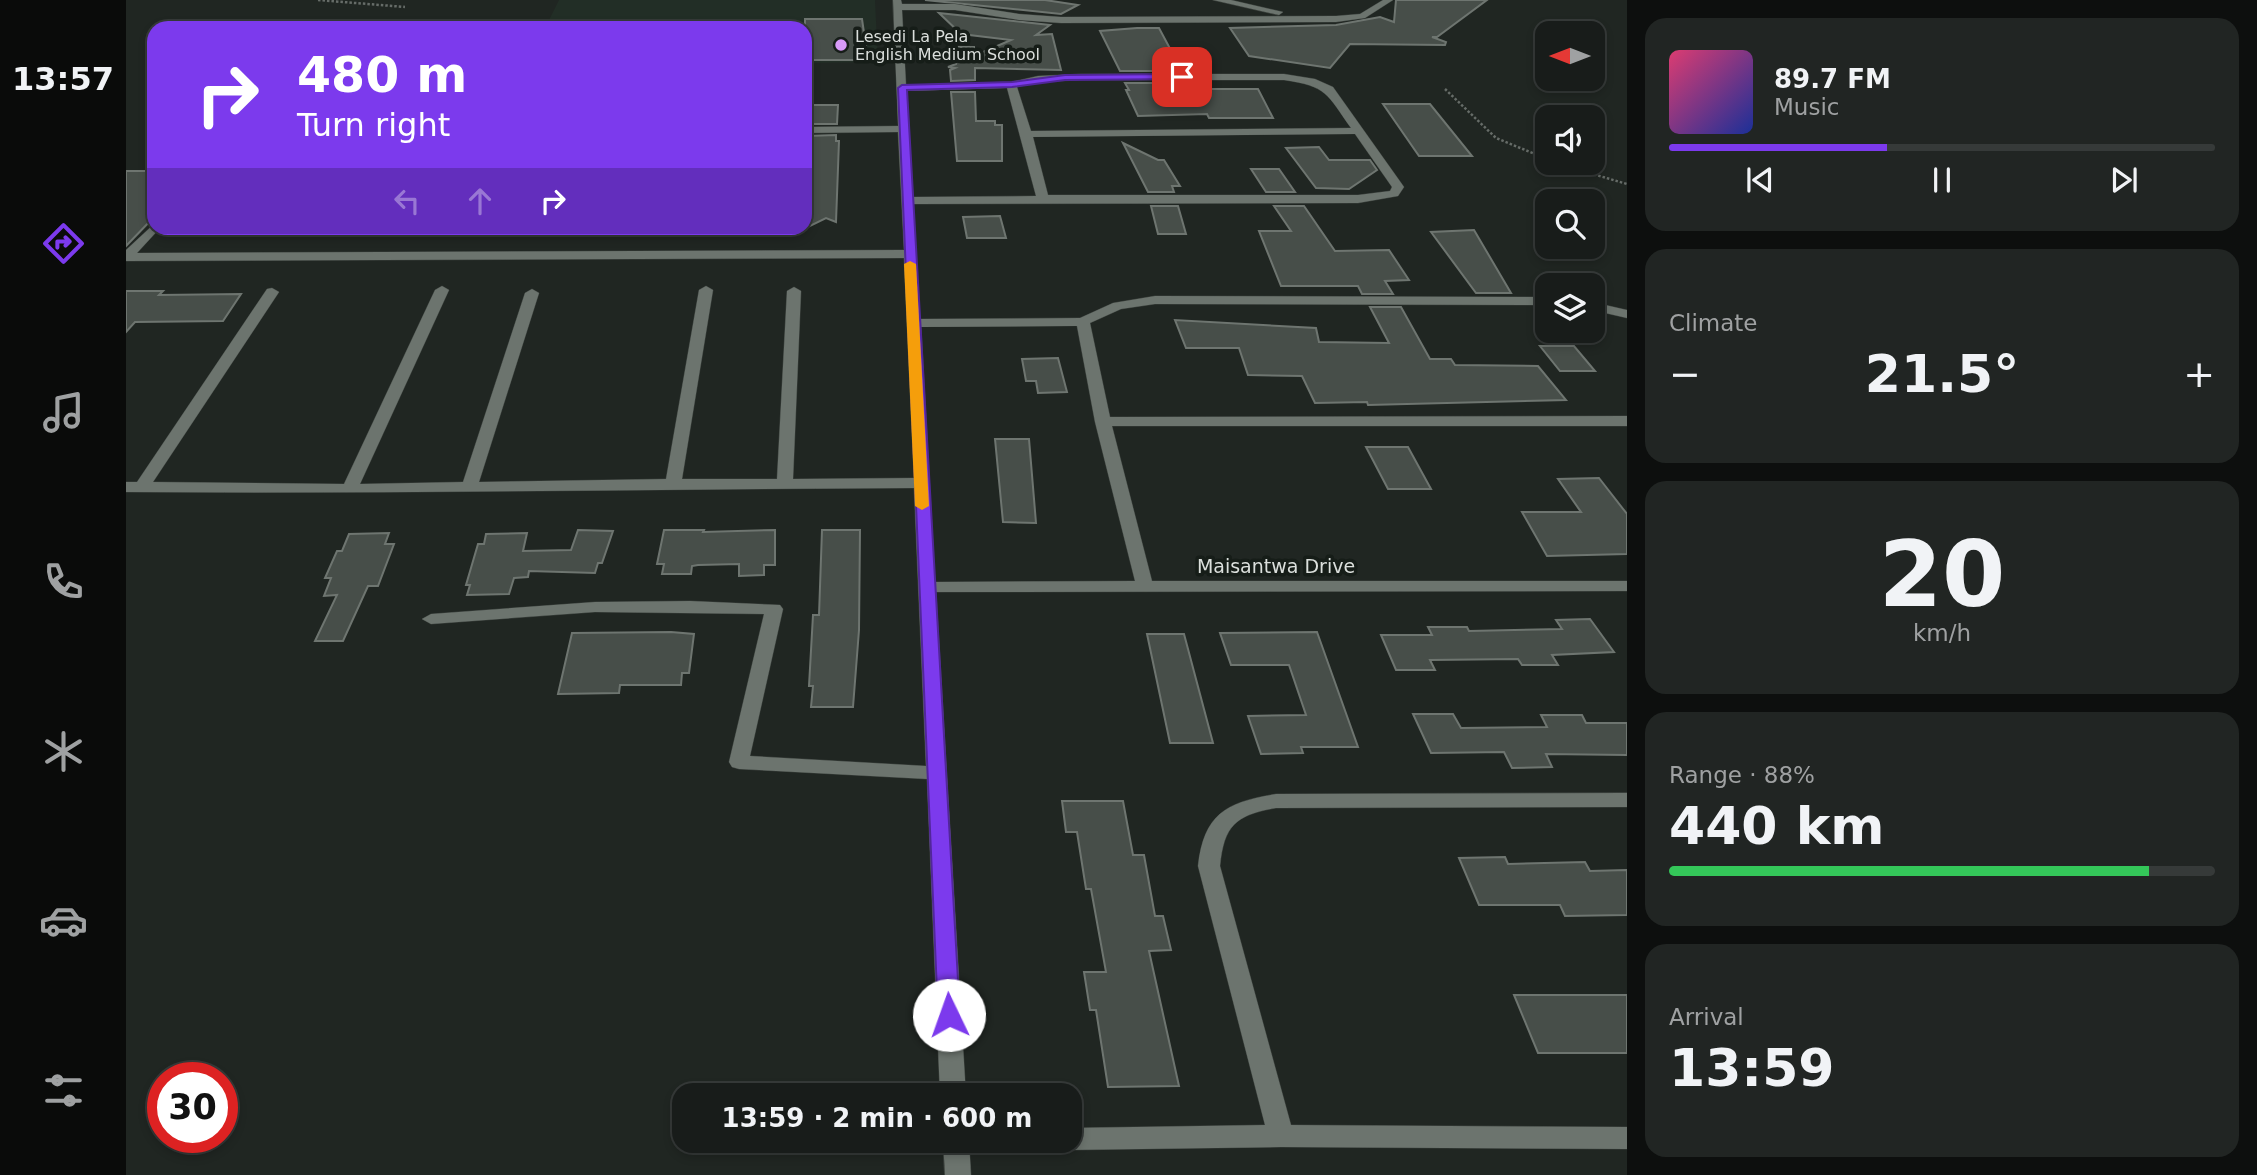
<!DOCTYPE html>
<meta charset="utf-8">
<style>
body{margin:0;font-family:"DejaVu Sans",sans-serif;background:#212523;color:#f1f3f6;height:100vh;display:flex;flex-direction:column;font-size:26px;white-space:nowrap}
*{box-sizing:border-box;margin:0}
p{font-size:23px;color:#9fa1a2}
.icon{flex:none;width:38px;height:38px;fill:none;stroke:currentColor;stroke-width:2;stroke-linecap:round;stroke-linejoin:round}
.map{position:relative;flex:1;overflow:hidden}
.details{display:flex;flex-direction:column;gap:18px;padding:18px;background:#0d0f0e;width:630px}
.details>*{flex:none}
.hud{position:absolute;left:21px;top:21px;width:665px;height:214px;border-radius:21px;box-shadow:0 4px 10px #0003,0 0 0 2px #363a39;background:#7c3aed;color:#fff;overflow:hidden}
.needle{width:46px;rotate:270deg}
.tools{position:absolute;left:1409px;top:21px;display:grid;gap:14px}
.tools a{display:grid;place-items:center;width:70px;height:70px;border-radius:14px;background:#181c1a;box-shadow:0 4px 10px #0003,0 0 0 2px #363a39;font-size:35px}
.speed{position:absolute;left:21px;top:1062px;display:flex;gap:14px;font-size:35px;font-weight:700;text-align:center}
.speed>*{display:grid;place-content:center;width:91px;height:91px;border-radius:50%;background:#181c1a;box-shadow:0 4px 10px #0003,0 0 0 2px #363a39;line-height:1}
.speed .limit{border:10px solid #d22;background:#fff;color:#111}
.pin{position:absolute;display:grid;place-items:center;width:60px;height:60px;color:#fff;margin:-30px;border-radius:14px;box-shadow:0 4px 10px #0006}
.me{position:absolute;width:77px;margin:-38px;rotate:357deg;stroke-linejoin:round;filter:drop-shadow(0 0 5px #0008)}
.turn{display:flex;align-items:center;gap:24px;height:147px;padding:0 35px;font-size:32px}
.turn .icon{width:91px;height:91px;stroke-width:2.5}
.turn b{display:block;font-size:49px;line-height:60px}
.lanes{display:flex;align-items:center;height:66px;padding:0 35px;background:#0003;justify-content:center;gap:35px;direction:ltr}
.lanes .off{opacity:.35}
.big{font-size:52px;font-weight:800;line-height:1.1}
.details .tile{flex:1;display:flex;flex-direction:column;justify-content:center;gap:10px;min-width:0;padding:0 24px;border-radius:21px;background:#212523}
.details .dial{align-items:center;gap:0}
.dial b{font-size:91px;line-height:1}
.song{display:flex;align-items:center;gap:21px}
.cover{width:84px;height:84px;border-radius:10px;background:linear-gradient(135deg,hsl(340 70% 55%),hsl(230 70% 35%))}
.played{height:7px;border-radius:4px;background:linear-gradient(90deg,#7c3aed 40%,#363a39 40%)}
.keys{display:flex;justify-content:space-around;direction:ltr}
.heat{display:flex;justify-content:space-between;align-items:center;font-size:38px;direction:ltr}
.charge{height:10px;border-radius:5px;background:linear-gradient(90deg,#34c759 88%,#363a39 0)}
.trip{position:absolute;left:546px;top:1083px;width:410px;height:70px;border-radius:21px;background:#181c1a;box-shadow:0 4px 10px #0003,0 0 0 2px #363a39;font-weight:800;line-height:70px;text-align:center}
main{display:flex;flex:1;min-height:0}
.tabs{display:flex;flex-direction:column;width:126px;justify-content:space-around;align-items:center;background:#0a0b0a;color:#9fa1a2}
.tabs .icon{width:49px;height:49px}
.tabs .selected{color:#7c3aed}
.tabs b{font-size:32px;color:#f1f3f6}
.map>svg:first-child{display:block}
.built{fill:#222e26}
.building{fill:#474e49;stroke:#6e7570;stroke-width:2}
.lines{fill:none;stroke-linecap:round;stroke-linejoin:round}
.street-casing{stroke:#3b413d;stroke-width:1}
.path{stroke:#666c68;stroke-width:2.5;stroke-dasharray:2.5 2;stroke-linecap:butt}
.street{fill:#6c746e;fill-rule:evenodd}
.route{fill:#7c3aed;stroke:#51269a;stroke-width:2}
.slow{fill:#f59e0b}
.poi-dot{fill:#d89af8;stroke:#161d18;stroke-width:2.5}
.labels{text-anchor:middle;stroke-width:7;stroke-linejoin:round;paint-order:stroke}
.far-poi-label{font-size:16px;fill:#dbdfdc;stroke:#161d18;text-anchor:start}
.street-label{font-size:19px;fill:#dbdfdc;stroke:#161d18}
</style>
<main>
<nav class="tabs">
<b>13:57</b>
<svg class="icon selected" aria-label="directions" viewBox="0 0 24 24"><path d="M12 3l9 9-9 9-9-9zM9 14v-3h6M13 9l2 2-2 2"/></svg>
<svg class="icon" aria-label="music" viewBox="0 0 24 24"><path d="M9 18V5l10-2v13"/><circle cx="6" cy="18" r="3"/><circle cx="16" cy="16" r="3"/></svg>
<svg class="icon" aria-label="phone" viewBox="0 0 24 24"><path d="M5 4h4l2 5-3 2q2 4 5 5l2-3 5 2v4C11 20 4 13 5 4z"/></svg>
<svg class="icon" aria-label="climate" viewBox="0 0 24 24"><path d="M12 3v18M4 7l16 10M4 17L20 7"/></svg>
<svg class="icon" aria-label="car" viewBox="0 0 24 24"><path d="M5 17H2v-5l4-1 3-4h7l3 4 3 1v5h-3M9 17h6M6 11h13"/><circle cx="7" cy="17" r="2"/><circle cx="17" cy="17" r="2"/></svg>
<svg class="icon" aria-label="filters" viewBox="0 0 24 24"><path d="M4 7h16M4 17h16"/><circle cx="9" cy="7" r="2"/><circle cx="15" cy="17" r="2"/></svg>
</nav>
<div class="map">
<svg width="1501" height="1175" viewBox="0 0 1501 1175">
<rect width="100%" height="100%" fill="#202622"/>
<path class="built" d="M433,0H749L752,62L679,63V28H419Z"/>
<g class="building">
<path d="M799,0H919L952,5L935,14Z"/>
<path d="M1270,0H1361L1311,37H1306L1320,42L1319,45L1224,44L1204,68L1123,56L1104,28L1210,25L1254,17L1268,22Z"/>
<path d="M813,13L924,25L910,35L926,34L935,70L849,68V80L825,81L824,70L829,68L822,67L830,64L831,47H848V56L885,40L835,34Z"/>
<path d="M679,19H736L742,60H679Z"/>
<path d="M1011,28H1033L1056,71H994L974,31Z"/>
<path d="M999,83H1062L1065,89H1132L1147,118H1083L1081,114L1012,116L1000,90H1003Z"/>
<path d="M825,92H849L850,121H869V125H876V161H831Z"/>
<path d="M1257,104H1304L1346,156H1293Z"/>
<path d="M679,105H712L711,124H679Z"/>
<path d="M710,135V141H713L710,222L700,218L684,226L680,136Z"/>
<path d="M997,143L1032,160H1038L1054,186H1046L1048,192H1022Z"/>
<path d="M1193,147L1203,160H1244L1251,170L1223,189L1190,188L1160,148Z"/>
<path d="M1125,169H1153L1169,192H1140Z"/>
<path d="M0,171H28V217L0,246Z"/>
<path d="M1025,206H1052L1060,234H1032Z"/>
<path d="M1148,206H1178L1209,251L1263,250L1283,280L1259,281L1267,294H1236L1232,286H1155L1133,231H1165Z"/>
<path d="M874,216L880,238H841L837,217Z"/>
<path d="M1348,230L1385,293H1350L1305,232Z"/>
<path d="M0,291H37L33,295L115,294L97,321L9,322L0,332Z"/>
<path d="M1244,307H1275L1304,359H1325L1329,365L1412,366L1440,400L1242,405L1241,402L1189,403L1176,376L1122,375L1113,348H1060L1049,320L1190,328L1193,342L1263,343Z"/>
<path d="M1414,346H1448L1469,371H1434Z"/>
<path d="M932,358L941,392L912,393L910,381H900L896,359Z"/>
<path d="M869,439H903L910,523L877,522Z"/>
<path d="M1240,447H1282L1305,489H1262Z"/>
<path d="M1473,478L1501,514V554L1421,556L1396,512H1455L1432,479Z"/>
<path d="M452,530L487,531L476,563H472L469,573L403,571L402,577L388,578L383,594L341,595L344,585H340L352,544H358L360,534L401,533L397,551L445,550Z"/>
<path d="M538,530H578L577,532L649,530V565H638V575L613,576V564L572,565L566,566L565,574H536L538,564H531Z"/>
<path d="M696,530H734L733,630L727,707H685L687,686H683L687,615H693Z"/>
<path d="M263,533L259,544H268L252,586H242L217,641H189L211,595L198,596L205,578H199L211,551H216L223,534Z"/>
<path d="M1464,619L1488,652L1426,655L1432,665H1396L1392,659L1304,660L1309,670H1270L1255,635H1306L1302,627H1341L1343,631L1436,629L1430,620Z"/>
<path d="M545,632L568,634L563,673H556L555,685H494L493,693L432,694L446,633Z"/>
<path d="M1191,632L1232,747H1175L1177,753L1135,754L1122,716L1180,715L1163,665H1105L1094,633Z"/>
<path d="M1021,634H1058L1087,743H1044Z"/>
<path d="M1287,714H1327L1335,728L1421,727L1415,715H1456L1460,723H1501V755L1420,754L1426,767L1386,768L1378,752L1305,753Z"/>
<path d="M936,801H997L1007,855H1018L1029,916H1037L1045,950L1023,951L1053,1086L982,1087L970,1010H964L958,972H980L965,889H960L951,832H940Z"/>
<path d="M1379,857L1382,864L1459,862L1464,871L1501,870V915L1439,916L1434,905H1353L1333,858Z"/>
<path d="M1388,995H1501V1053H1412Z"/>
</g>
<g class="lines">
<defs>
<g id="street">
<path d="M767,0H775L776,4H829L893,14L935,17L1210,16L1234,14L1257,0H1267L1239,18L1210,22L935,23L893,20L829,10H776L780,85L885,82L912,76L955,74H1158L1189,79L1207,87L1278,187L1272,196L1232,203L787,204L794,319L954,318L987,303L1029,296L1421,297V305L1029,304L995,309L964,323L984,417L1501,416V426H986L1026,581H1501V591L810,592L840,1096H814L801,779L613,769L606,767L603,762L638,614L469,612L305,624L296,619L305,614L469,602L564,601L654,605L657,609L624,756L800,766L788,488C525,489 263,494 0,492V482H11L141,289L146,288L153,292L27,482L218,484L309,290L316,286L323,290L234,484L337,482L399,293L406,289L413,293L353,482L540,479L573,290L580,286L587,290L556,479H651L661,291L668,287L675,291L667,479L788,478L778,258L0,261V250L28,224V228H34L11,253L778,250L772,132L679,133V127L772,126ZM955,80H1158C1201,86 1201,94 1225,128L905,131L891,87L912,82ZM881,88L910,196L787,197L781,91ZM1229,134L1266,187L1264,191L1232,195H922L907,137ZM951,326L969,422L1009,581L809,582L795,327Z"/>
<path d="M1087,0H1105L1157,12L1153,15Z"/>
<path d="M1466,302L1501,310V318L1466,310Z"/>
<path d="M1501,793V807L1150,808C1110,815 1098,825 1094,866L1165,1125L1501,1127V1149L1155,1147L943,1150L934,1147L931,1141H943V1128L1139,1125L1072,866C1078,813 1101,802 1150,794Z"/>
<path d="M817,1141H843L845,1175H819Z"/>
</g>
</defs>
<use href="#street" class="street-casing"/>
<g class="path">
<path d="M192,0L279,7"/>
<path d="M1319,89L1370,138L1421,159"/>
<path d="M1429,163L1501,184"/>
</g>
<use href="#street" class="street"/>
</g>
<path class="route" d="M1056,74L1059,75V79L939,80L886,87L781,90L834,1015L831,1021L823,1024L815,1021L812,1015L772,88L776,85L886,82L939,75Z"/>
<path class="slow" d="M784,261L790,264L803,506L796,510L789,506L778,264Z"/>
<circle class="poi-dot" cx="715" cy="45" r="7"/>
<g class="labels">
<g class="far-poi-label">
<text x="729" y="42">Lesedi La Pela<tspan x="729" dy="18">English Medium School</tspan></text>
</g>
<g class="street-label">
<text x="1150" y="573">Maisantwa Drive</text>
</g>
</g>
</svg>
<div class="tools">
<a><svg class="needle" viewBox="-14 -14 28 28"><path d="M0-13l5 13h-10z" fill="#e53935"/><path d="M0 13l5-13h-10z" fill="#9fa1a2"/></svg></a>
<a><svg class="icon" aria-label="sound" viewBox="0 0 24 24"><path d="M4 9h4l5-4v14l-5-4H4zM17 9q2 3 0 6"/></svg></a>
<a><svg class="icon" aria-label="search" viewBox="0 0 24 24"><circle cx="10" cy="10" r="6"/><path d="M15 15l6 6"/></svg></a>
<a><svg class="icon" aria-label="layers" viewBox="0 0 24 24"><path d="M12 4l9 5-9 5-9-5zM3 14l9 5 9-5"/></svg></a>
</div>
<div class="speed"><div class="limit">30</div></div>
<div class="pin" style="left:1056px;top:77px;background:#d93025"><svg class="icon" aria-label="arrive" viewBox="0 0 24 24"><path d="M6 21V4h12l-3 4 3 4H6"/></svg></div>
<svg class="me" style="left:823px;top:1015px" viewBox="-20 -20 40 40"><circle r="19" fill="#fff"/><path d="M0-13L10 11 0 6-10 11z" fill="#7c3aed"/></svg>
<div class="trip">13:59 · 2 min · 600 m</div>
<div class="hud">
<div class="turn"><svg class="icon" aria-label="right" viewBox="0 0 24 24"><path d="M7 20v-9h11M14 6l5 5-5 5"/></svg><div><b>480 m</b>Turn right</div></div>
<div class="lanes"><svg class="icon off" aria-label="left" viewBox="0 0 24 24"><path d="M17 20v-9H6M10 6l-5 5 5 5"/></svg><svg class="icon off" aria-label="ahead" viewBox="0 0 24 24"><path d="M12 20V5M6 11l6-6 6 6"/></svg><svg class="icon" aria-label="right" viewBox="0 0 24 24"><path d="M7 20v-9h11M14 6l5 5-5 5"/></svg></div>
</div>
</div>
<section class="details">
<div class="tile">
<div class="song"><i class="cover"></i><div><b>89.7 FM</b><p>Music</p></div></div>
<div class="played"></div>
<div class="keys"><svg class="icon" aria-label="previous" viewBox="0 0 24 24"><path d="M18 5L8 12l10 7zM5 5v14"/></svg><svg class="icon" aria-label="pause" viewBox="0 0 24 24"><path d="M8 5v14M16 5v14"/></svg><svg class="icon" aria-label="next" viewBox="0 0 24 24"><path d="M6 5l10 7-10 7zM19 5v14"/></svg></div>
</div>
<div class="tile"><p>Climate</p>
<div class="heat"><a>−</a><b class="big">21.5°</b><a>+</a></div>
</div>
<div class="tile dial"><b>20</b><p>km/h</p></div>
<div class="tile"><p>Range · 88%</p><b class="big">440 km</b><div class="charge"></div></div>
<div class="tile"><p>Arrival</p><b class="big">13:59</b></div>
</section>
</main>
